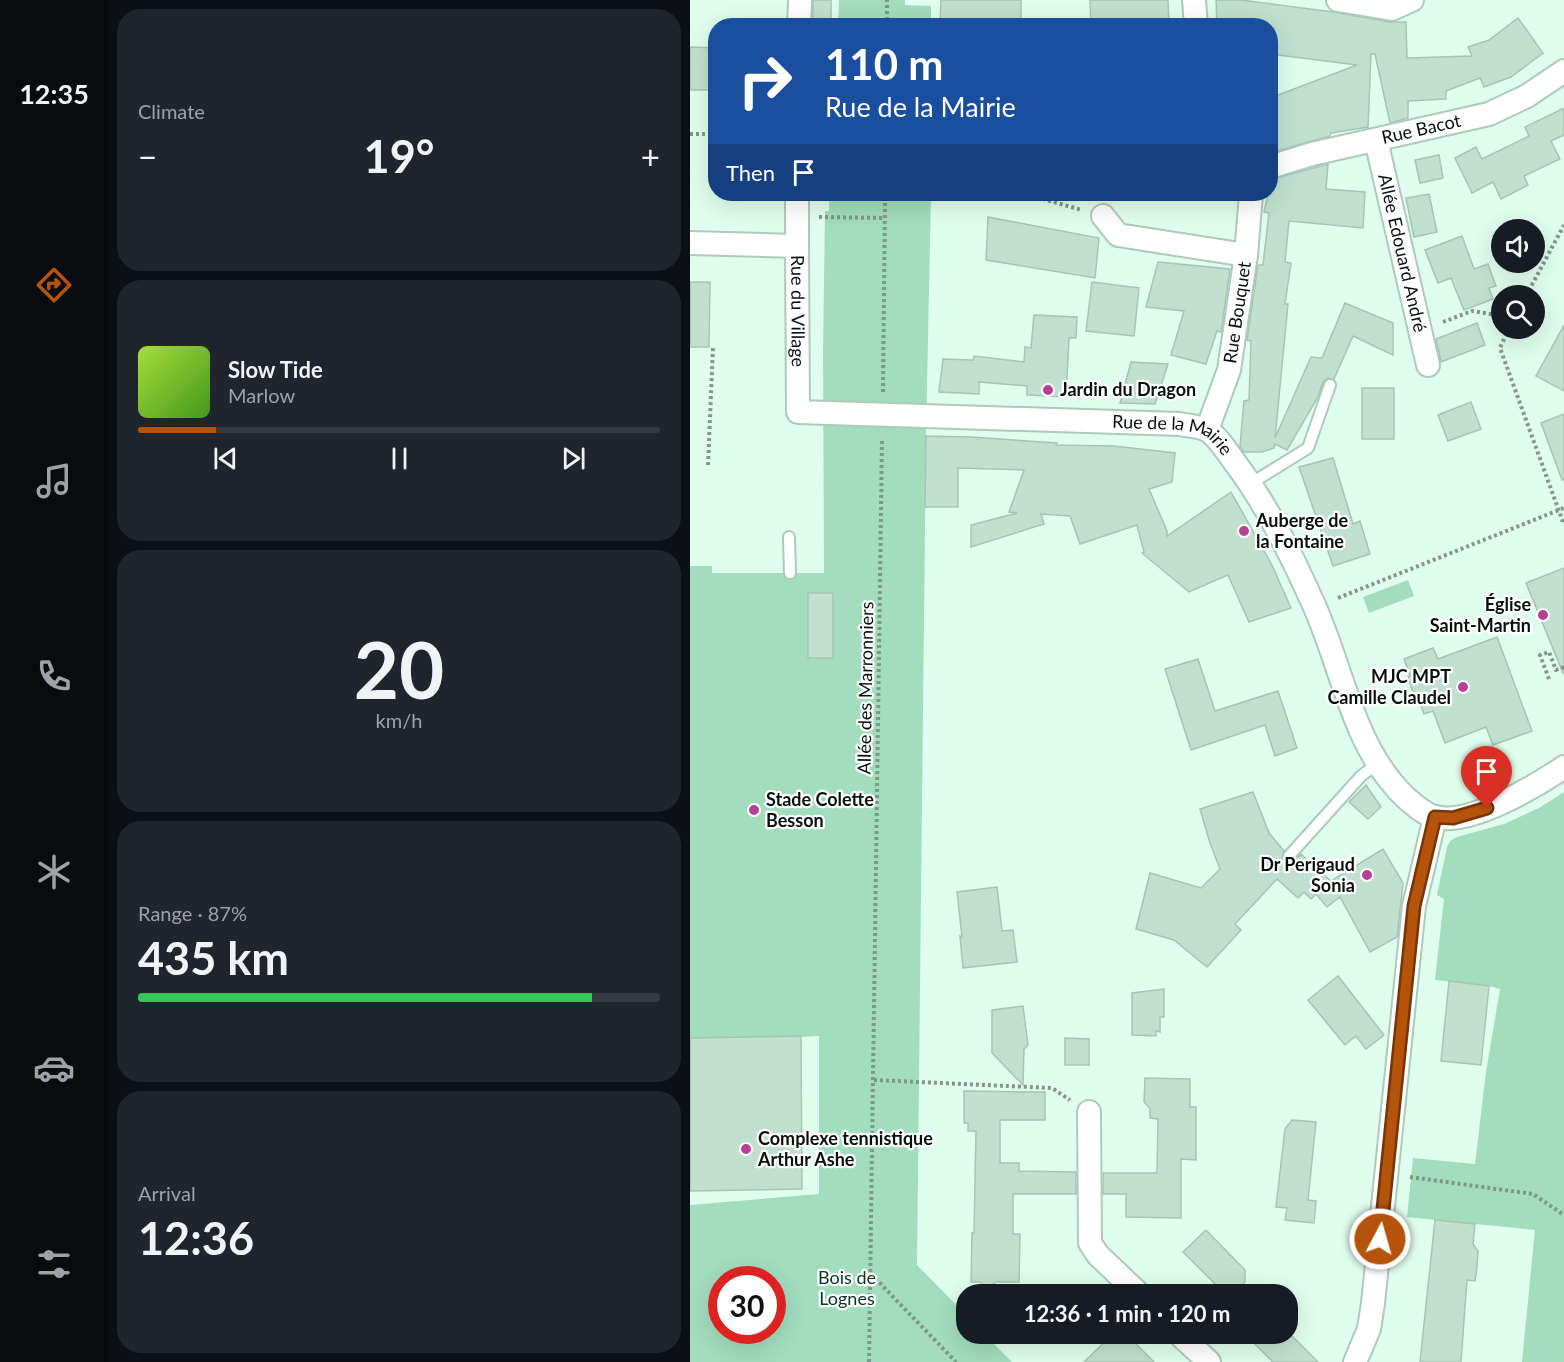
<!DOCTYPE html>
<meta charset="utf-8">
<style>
body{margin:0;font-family:Lato,sans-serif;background:#20242c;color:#f1f3f6;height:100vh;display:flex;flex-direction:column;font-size:22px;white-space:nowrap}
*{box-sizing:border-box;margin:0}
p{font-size:20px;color:#9ea1a6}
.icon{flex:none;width:33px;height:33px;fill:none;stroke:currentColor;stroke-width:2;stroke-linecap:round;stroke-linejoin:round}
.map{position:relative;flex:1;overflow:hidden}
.panel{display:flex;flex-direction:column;gap:9px;padding:9px;background:#0d0f14;width:582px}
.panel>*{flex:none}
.banner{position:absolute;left:18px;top:18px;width:570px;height:183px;border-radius:24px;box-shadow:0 6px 24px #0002;background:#1a4fa0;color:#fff;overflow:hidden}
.buttons{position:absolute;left:801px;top:219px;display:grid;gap:12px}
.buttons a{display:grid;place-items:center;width:54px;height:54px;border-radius:50%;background:#171b24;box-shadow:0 6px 24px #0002;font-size:30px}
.speed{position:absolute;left:18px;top:1266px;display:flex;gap:12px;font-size:30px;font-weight:700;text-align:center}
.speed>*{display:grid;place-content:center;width:78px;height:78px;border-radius:50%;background:#171b24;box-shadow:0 6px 24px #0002;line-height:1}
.speed .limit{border:9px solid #d22;background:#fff;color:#111}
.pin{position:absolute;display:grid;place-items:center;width:51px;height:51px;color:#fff;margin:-62px -26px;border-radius:50% 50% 50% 0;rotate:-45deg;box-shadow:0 0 6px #0007}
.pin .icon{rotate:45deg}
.me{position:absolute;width:66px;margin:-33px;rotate:6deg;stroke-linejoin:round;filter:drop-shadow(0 0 4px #0008)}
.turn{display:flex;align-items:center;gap:21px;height:126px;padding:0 18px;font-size:27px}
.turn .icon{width:78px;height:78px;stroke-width:2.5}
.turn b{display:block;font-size:42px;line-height:51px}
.then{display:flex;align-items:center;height:57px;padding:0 18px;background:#0003;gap:12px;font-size:22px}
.big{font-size:45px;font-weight:700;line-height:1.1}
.panel .tile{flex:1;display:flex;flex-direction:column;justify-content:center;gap:9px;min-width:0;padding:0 21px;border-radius:24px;background:#20242c}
.panel .dial{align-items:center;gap:0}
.dial b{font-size:78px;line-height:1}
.song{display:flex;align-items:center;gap:18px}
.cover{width:72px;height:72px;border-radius:9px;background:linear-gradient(135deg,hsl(80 70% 55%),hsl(100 70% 35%))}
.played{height:6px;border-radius:3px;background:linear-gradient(90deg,#b45309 15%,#363941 15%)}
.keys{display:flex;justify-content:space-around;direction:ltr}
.heat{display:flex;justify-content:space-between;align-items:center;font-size:33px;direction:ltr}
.charge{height:9px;border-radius:4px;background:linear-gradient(90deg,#34c759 87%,#363941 0)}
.trip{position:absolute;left:266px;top:1284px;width:342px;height:60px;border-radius:24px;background:#171b24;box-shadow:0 6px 24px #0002;font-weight:700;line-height:60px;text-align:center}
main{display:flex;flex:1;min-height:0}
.tabs{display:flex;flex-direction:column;width:108px;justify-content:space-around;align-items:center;background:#090b0e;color:#9ea1a6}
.tabs .icon{width:42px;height:42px}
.tabs .selected{color:#b45309}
.tabs b{font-size:27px;color:#f1f3f6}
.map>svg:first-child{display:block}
.green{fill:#a2ddbe;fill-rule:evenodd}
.building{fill:#c2e0cf;stroke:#a7c4b4;stroke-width:1.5}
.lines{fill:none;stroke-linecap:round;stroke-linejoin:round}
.service-casing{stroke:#adcbba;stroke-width:14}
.minor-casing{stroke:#adcbba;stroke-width:26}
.path{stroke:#82978c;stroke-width:4;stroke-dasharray:3 3;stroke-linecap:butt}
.service{stroke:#fff;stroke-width:10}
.minor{stroke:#fff;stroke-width:22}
.route-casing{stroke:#753606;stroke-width:15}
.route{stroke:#b45309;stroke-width:10}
.poi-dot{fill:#b73f94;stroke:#fff;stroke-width:2}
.labels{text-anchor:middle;stroke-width:4.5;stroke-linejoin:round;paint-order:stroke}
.street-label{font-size:18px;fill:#07110c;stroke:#fff}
.poi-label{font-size:18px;font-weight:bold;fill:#07110c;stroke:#fff;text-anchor:start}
.park-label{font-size:18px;fill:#063320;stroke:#fff}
</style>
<main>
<nav class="tabs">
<b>12:35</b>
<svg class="icon selected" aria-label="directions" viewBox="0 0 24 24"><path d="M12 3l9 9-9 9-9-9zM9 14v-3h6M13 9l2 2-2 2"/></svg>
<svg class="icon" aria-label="music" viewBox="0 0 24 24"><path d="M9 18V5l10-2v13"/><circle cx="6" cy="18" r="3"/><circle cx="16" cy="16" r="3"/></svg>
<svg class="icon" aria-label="phone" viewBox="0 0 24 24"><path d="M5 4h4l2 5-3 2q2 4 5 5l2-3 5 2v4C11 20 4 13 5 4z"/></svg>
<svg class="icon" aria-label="climate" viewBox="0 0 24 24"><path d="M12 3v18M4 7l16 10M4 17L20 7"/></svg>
<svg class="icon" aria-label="car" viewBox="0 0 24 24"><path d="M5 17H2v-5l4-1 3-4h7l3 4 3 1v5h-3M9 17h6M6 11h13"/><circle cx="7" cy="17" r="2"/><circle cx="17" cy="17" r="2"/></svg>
<svg class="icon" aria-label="filters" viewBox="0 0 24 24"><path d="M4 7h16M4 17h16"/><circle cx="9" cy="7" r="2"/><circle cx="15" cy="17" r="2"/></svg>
</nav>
<section class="panel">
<div class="tile"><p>Climate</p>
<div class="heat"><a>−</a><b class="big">19°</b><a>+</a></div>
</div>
<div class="tile">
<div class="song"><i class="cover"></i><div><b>Slow Tide</b><p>Marlow</p></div></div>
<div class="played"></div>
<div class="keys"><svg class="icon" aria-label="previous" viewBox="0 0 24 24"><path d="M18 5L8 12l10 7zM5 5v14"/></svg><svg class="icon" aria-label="pause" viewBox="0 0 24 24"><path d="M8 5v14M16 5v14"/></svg><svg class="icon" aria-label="next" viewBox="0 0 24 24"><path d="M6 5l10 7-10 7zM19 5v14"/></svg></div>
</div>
<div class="tile dial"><b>20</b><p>km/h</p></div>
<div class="tile"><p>Range · 87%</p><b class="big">435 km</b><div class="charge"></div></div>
<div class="tile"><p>Arrival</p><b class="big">12:36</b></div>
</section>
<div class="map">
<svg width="874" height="1362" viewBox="0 0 874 1362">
<rect width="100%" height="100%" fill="#e0feed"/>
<g class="green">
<path d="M149,0H215V5L241,6V25H148Z"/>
<path d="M139,194H241L236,436L227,1265L276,1315V1334H294L322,1362H0V1205L129,1194V1036L111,1037L112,1189L0,1191V566H22V573H134L133,351L135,211H139ZM32,1280H82V1330H32Z"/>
<path d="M718,580L724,596L679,613L673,597Z"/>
<path d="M874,792V1362H832L845,1230L717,1217L723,1158L785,1164L796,1072L810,989L799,986L745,980L754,899L747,895L757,847L760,841L767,837L814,824L849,808Z"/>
</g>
<g class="building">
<rect x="123" y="0" width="18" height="26"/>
<path d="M251,0H331V26H250Z"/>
<path d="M400,0H478L479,26H401Z"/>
<path d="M526,0H551L643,12L700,22H716L717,58L782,56L778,47L799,40L828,18L853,53L821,77L794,87L790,78L756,91V99L718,101V118L700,123L685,54H681L678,127L641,133L640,136L580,153V98L667,65L580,54V26H527Z"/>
<path d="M0,47L26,48V90H0Z"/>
<path d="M874,108V135L861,141L870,159L834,176L838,185L811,199L803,182L782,193L765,158L786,147L792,159L839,136L835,127Z"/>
<path d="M749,155L753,178L730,183L725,160Z"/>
<path d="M638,164L636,189L675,192L673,228L599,221L595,262L601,263L595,304H598L585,438L621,357L632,358L655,303L703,323V355L663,336L644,379L638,378L633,382L628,397L597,450L585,444L584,448L572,452H554L550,446L554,401L559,400L561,341L557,340L568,265H573L579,213L574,212L578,194H580V180Z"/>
<path d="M739,194L747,232L724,237L716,198Z"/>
<path d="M298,217L409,238L405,278L296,260Z"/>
<path d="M772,236L784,269L798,264L806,286L799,288L803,299L774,310L761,278L748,283L735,250Z"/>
<path d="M468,262L540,269L531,332L527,331L516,364L481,355L494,311L456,307Z"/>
<path d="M0,282H20L19,347H0Z"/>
<path d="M402,282L449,288L444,336L396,331Z"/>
<path d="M344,315L387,317L386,338H379L376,397L337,395V386L289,382V394L249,392L253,359L283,360L284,356L334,362L335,347L341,348Z"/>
<path d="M787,323L795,345L751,362L746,339Z"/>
<path d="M874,325V391L846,376Z"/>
<path d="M441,362L478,364L465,404L430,403Z"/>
<rect x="672" y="388" width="32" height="51"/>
<path d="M781,402L791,429L758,441L748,415Z"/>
<path d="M874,414V480H872L851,423Z"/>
<path d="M236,436L281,437L367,443L366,445L424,446L485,453L482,482L459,489L477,531V536L541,492L582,565L601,608L559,622L538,575L499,592L452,553L454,552L447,525L390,544L380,516L351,514L354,524L281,547V525L327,513L319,512L334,470L268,468V507H235Z"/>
<path d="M643,458L663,524L670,521L680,554L643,566L609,467Z"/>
<path d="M874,568V673H873L836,583Z"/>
<rect x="118" y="593" width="25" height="65"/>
<path d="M807,637L842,731L803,745L796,727L755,743L743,711L734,714L728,697L725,698L718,677L720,676L714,659L743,648L748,659Z"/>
<path d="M508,659L525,711L588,691L607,748L585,756L575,725L501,750L475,669Z"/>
<path d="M676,785L691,807L678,819L659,802Z"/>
<path d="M563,792L579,833L594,851L592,858L597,863L604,861L611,854L641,881L693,849L713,883L707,937L680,952L650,897L637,907L626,894L621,899L614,892L608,898L587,879L545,924L551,930L517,967L484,940L446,929L460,873L511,888L530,869L520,843L510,809Z"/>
<path d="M307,887L312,931L323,930L327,962L273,968L270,936L272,937L267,892Z"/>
<path d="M648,976L694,1035L676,1049L666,1036L655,1045L618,1000Z"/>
<path d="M759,981L799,986L791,1065L751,1061Z"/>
<path d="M474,989V1017H470V1032L466,1031V1036L442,1035V993Z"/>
<path d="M333,1006L338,1045L334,1049L333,1085L302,1053V1010Z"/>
<path d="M111,1036L112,1189L0,1191V1038Z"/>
<path d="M375,1038L399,1039V1065H375Z"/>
<path d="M455,1078L500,1079V1107H506V1160L491,1159V1218L436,1217V1194H413V1173H467L468,1119L460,1118V1108L454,1102Z"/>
<path d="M274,1091L355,1092V1120H310V1163H329V1171L386,1172V1194H323V1234H330L329,1282H306L298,1288L290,1282H281L282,1233H284L286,1131H278V1123H274Z"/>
<path d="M602,1120L626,1122L618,1200L626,1201L624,1223L595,1220L597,1208L586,1207L595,1129Z"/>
<path d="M745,1220L785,1224L783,1244L788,1251L787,1267L785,1281L777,1280L771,1362H730Z"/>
<path d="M516,1230L555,1270V1282L552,1285L561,1294H535L493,1252Z"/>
<path d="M597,1331L628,1362H583L556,1335L554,1337L550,1334H597Z"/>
<path d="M423,1334H436L464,1362H394Z"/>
</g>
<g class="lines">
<defs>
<g id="service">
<path d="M560,484L618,448L640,385"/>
<path d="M99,537L100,573"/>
<path d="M599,856L671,776L687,764"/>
</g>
<g id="minor">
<path d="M504,0L506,26"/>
<path d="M648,0L702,9L722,0"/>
<path d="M109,26L110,0"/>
<path id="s1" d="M686,140L738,365"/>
<path id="s2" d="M580,167L622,154L799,114L837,96L874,71"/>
<path d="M413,216L428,235L556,255"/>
<path id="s3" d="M0,243L107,246L108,412L490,424C498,426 510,426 517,430C528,436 541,458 549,468C579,509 602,556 623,603C653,668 662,746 715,797C724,805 734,814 745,817C780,826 846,786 874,767"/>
<path d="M107,246V194"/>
<path id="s4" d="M517,430L539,370L556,255L561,194"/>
<path d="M399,1112L400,1243L408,1255L449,1294"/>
<path d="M489,1334L519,1362"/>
<path d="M665,1362L679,1329L683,1303L724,906L745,817"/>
</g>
</defs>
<use href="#service" class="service-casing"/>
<use href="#minor" class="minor-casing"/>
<g class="path">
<path d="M197,26V0"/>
<path d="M0,134H26"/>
<path d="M335,194L392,210"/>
<path d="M129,217L195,218"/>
<path d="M836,296L874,225"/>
<path d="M753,322L782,311L812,316"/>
<path d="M819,328L810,348L874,525"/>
<path d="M193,392L195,194"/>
<path d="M18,465L23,347"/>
<path d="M648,598L874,508"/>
<path d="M859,679L850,655L859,652L866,670L874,667"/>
<path d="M184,1080L362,1088L380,1100"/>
<path d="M720,1177L843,1194L874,1215"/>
<path d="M181,1274L266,1362"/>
<path d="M179,1362L192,439"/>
</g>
<use href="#service" class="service"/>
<use href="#minor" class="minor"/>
</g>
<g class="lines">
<defs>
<path id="route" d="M690,1239L724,906L745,817L763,818L797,808"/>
</defs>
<use href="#route" class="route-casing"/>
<use href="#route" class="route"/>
</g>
<g class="poi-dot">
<circle cx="358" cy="390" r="6"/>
<circle cx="554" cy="531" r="6"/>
<circle cx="853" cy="615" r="6"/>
<circle cx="773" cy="687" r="6"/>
<circle cx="64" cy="810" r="6"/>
<circle cx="677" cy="875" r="6"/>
<circle cx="56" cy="1149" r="6"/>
</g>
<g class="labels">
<g class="street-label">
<text dy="6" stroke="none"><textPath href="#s2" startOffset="156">Rue Bacot</textPath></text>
<text dy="6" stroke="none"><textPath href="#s1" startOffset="116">Allée Edouard André</textPath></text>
<text dy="6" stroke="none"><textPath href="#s3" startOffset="172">Rue du Village</textPath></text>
<text dy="6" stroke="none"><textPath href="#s4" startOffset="122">Rue Bouquet</textPath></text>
<text dy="6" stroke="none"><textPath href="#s3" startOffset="651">Rue de la Mairie</textPath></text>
<text transform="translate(176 688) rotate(-89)" y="6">Allée des Marronniers</text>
</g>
<g class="poi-label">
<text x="370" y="396">Jardin du Dragon</text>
<text x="566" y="527">Auberge de<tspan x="566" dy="21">la Fontaine</tspan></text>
<text x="841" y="611" text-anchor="end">Église<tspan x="841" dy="21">Saint-Martin</tspan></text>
<text x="761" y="683" text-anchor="end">MJC MPT<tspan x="761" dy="21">Camille Claudel</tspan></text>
<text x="76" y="806">Stade Colette<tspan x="76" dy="21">Besson</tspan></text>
<text x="665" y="871" text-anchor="end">Dr Perigaud<tspan x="665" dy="21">Sonia</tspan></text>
<text x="68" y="1145">Complexe tennistique<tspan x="68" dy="21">Arthur Ashe</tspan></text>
</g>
<g class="park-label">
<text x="157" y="1284">Bois de<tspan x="157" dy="21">Lognes</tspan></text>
</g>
</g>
</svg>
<div class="buttons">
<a><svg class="icon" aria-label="sound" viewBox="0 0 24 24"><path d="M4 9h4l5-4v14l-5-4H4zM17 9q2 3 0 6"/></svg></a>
<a><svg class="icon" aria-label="search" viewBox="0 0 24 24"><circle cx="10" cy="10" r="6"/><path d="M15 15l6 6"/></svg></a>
</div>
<div class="speed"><div class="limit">30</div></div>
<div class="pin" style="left:797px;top:808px;background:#d93025"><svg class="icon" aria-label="arrive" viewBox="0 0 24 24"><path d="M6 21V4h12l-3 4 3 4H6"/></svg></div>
<svg class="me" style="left:690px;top:1239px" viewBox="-20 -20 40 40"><circle r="17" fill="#b45309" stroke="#fff" stroke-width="3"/><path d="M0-11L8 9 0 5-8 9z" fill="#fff"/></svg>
<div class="trip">12:36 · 1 min · 120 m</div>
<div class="banner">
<div class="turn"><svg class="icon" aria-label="right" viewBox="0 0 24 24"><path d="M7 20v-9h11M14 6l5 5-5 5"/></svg><div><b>110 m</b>Rue de la Mairie</div></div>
<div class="then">Then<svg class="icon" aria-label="arrive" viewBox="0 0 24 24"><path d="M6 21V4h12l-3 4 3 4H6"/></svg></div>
</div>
</div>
</main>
